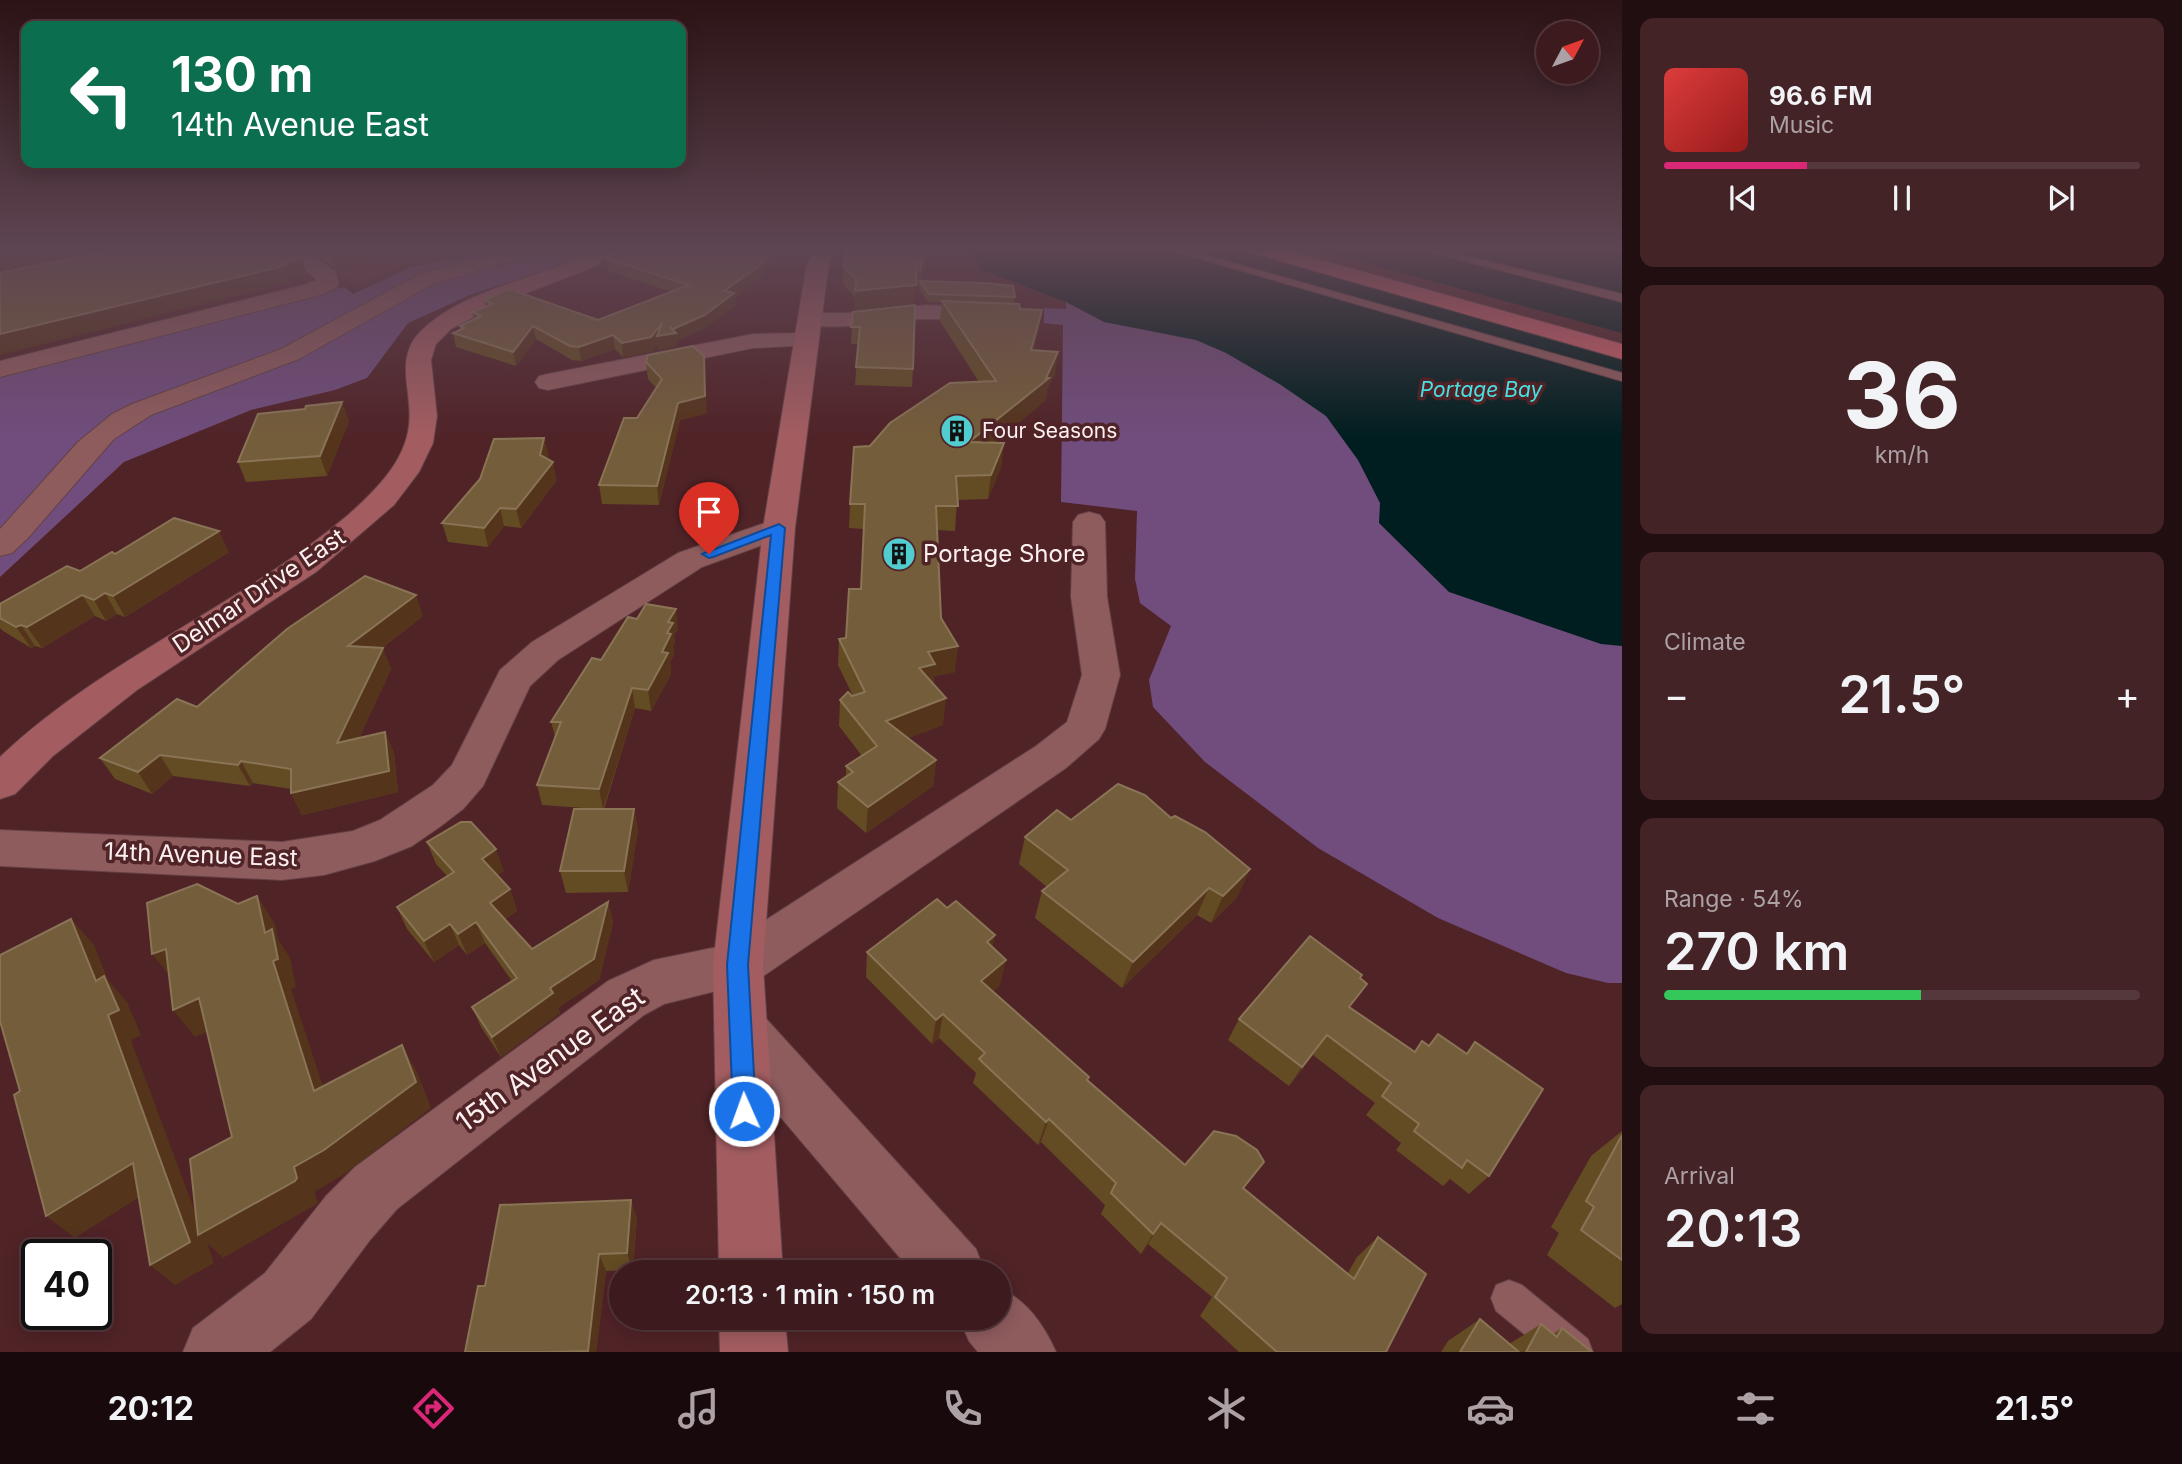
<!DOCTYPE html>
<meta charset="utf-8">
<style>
body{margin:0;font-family:Inter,sans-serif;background:#432326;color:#f1f3f6;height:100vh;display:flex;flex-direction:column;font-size:26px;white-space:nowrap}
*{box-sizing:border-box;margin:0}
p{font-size:23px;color:#aca1a4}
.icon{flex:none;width:38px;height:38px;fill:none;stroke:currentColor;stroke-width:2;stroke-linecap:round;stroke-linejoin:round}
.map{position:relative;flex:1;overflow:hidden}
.panel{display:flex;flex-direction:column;gap:18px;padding:18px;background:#210e10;width:560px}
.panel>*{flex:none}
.top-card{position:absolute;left:21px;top:21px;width:665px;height:147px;border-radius:14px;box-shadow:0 4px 18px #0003,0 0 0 2px #55383b;background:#0b6e4f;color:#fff;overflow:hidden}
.needle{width:46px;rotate:49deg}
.buttons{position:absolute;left:1536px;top:21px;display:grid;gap:14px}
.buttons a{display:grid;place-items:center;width:63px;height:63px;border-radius:50%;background:#3c1a1d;box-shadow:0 4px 18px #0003,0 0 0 2px #55383b;font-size:35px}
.speed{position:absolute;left:21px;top:1239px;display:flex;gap:14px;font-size:35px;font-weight:700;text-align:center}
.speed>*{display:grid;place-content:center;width:91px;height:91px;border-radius:50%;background:#3c1a1d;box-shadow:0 4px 18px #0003,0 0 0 2px #55383b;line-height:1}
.speed .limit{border:4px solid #111;border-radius:10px;background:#fff;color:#111}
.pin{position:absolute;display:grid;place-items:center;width:60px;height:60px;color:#fff;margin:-72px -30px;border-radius:50% 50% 50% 0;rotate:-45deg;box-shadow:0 0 7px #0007}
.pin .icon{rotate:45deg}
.me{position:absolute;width:77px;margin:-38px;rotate:358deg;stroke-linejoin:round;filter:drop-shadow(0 0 5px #0008)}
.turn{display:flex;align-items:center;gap:24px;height:147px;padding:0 35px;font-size:32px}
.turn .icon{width:91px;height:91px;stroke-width:2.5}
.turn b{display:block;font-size:49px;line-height:60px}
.big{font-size:52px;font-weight:600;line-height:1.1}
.panel .widget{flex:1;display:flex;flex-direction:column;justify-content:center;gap:10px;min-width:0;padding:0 24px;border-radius:14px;background:#432326}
.panel .dial{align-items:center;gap:0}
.dial b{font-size:91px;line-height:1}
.song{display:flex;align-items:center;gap:21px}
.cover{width:84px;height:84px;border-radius:10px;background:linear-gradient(135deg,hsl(0 70% 55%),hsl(0 70% 35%))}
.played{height:7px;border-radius:4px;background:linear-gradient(90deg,#db2777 30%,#55383b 30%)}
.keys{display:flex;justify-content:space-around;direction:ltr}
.heat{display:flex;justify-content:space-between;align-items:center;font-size:38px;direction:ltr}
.charge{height:10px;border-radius:5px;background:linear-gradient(90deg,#34c759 54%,#55383b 0)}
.trip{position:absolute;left:609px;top:1260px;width:402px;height:70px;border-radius:35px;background:#3c1a1d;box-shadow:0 4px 18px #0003,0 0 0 2px #55383b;font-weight:600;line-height:70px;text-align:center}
.tab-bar{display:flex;height:112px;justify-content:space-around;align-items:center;background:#180a0c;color:#aca1a4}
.tab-bar .icon{width:49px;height:49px}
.tab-bar .on{color:#db2777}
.tab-bar b{font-size:32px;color:#f1f3f6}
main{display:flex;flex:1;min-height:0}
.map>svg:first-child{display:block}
.built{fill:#602e33}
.green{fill:#704d7d}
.water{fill:#001e1f}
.pier{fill:#502327}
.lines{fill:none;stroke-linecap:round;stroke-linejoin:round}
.lane-casing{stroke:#634145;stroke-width:2}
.street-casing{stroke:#634145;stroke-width:2}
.secondary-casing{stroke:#634145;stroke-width:2}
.highway-casing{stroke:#634145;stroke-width:2}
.lane{fill:#8f5c5e;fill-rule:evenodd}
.street{fill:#8f5c5e;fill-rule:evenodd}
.secondary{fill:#a35d61;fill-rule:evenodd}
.highway{fill:#d15f69;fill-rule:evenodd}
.wall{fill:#634b24}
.shaded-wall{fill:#55341c}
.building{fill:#745d3a;stroke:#897456;stroke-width:2}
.route{fill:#1a73e8;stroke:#114b97;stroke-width:2}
.labels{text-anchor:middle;stroke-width:7;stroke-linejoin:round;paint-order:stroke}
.far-water-label{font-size:21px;font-style:italic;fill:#47e0e3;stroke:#502327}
.far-poi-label{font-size:21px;fill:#fcefef;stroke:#502327;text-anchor:start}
.poi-label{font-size:24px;fill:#fcefef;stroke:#502327;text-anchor:start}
.street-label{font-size:24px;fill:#fcefef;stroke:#502327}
.near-street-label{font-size:28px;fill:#fcefef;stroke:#502327}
</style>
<main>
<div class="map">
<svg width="1622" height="1352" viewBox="0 0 1622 1352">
<rect width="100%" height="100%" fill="#502327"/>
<path class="built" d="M304,249H485L406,265L355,287Z"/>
<g class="green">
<path d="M499,249H598L543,271L470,295L408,323L367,378L335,390L251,410L124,462L0,577V375L344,287L353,294L411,267Z"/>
<path d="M1002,277L1622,364V983H1608L1566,973L1438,918L1318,848L1205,762L1153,707L1149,680L1171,626L1140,603L1135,579L1137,511L1061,502L1063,325L1044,323V308L1066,309V302Z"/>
</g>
<path class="water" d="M974,249H1622V646L1601,644L1449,592L1379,523L1380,503L1358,460L1326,416L1281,385L1226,353L1196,340L1104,322L1066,302L979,269Z"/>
<path class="pier" d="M1239,249H1314L1622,333V358Z"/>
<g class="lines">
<defs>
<g id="lane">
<path d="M1167,249H1183L1622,373V381Z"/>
<path d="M1418,249H1437L1622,294V302Z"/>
<path d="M1509,1280L1522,1285L1588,1339L1593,1352H1546L1496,1311L1491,1298L1496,1285Z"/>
</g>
<g id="street">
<path d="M280,249H303L335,271L339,283L336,288L320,295L0,377V361L304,285L317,280Z"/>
<path d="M510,249H542L539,253L433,284L299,359L151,415L114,439L28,538L12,553L0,556V529L78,442L112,414L132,404L281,349L418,275Z"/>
<path d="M926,305L993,308L1001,310L1005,315L1001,320L993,322C971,321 949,319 927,319C885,319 843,333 802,323L798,318L802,313H847Z"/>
<path d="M807,333L816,335L819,340L816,345L753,348L548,390L539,388L535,382L539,376L548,374L753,334Z"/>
<path d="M1089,512L1100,515L1105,522L1107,597L1120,675L1105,729L1099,739L1066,768L756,981L664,1004L644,1015L397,1209L370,1240L311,1319L270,1352H183L193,1328L265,1273L326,1196L355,1167L608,981L654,960L727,945L1036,746L1067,722L1082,675L1071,597L1073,522L1078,515Z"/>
<path d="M779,518L790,521L795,528L790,535L702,567L558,660L530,686L483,786L463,809L441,826L412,846L375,861L324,875L282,880L0,866V830L282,842L353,831L380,820L433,785L452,765L500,670L532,642L678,553Z"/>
<path d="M741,1005L760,1012L976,1249L985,1272H912L722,1048L714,1030L722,1012Z"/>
<path d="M999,1288C1027,1300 1044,1325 1056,1352H978L969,1341L959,1318H999Z"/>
</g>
<g id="secondary">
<path d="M595,249H619L596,266L496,305L451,329L436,344L431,360L437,416L433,443L419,472L394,505L316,572L137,690L53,756L15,794L0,799V757C103,659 239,607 348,515C375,491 405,462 409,425C413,393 394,360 419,333C465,286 540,281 595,249Z"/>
<path d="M814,249H834L828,269L795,528L763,965L783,1272H719L713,965L763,528L806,269Z"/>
<path d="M719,1318H785L788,1352H720Z"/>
</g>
<path id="highway" d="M1250,249H1282L1622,344V359L1253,253Z"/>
</defs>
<use href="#lane" class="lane-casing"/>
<use href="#street" class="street-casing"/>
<use href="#secondary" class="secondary-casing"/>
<use href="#highway" class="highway-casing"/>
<use href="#lane" class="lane"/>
<use href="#street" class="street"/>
<use href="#secondary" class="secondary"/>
<use href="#highway" class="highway"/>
</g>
<g class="wall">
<path d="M307,249H414L335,268Z"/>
<path d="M623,249H781L759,280L735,297V306L705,328L677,341V346L658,350V344L653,351L623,357L615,349L581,361L572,360L536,339L516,366L456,347L453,333L461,330L460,326L474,319L472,312L486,307L484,300L598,320L672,292L608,271L607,259Z"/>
<path d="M848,249H930L921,281L1015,297L1014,304L1020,309L1039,330L1033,350L1055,374L1047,389L1046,400L994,443H1004L1001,467L988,499L957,500L955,531L937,530L941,618L955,672L934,676L933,684L943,725L908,738L936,760L933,786L866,833L837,808L838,782L846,777V766L862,756L839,726L840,700L853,696L838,665L839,639L846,638L861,589L864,529L849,528L850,504L870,446L979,382L940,321L942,303L928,302L919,289L920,284L919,288L916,284L914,304L855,310V297L843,285L844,259Z"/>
<path d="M853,312L913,369L912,387L855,385L858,344H851Z"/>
<path d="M646,362L707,413L680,420L659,505L602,504L599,485L637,418L656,388L648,379Z"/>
<path d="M349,421L327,476L246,482L238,462Z"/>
<path d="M544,438L548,455L547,459L553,462L556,481L521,528L504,526L488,547L448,542L442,523Z"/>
<path d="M229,552L125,617L117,614L106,621L95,616L42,648L35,646L31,648L3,631L0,628V604L80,571L115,554Z"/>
<path d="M423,616L382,648L391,669L359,738L385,732L394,753L398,792L302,815L291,793V789L253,783L250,786L173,776L152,794L115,779L100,758L197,707Z"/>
<path d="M678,629L674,635L675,643L673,647L674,654L670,662L671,674L651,711L635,708L604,809H634L638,830L628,892L566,893L560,871L597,809L542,805L537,785L555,736L551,722L601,660Z"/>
<path d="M1171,818L1250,869L1237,897L1211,923L1197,915L1122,988L1035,918L1042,891L1047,887L1019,864L1025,837L1071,820Z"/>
<path d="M427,842L504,871L497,875L510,889L517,911L505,919L532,949L608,902L613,923L599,980L558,1008L560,1013L501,1057L481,1027L472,1007L512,981L485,943L467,955L459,945L434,962L407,929L397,907L447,876L436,864Z"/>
<path d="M993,948L1000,985L993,991L1088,1080L1185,1165L1244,1189L1348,1273L1357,1257L1378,1237L1386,1352H1239L1200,1316L1212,1297L1148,1244L1141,1254L1101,1214L1105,1205L1041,1142L1038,1145L973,1083L976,1073L939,1038L932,1044L866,977L867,952Z"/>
<path d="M1360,979L1350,1007L1414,1052L1422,1041L1429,1045L1438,1034L1466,1053L1475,1042L1489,1176L1469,1194L1450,1179L1443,1186L1396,1150L1401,1143L1366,1115L1375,1103L1313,1055L1289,1086L1228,1040L1239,1019Z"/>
<path d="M1622,1131V1304L1615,1308L1547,1255L1559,1233L1551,1227L1591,1156Z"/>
<path d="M637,1218L633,1270L606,1271L596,1352H465L485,1286Z"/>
<path d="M1480,1319L1509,1344L1541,1324L1553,1334L1562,1328L1592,1352H1441L1448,1341Z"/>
</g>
<g class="shaded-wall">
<path d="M32,249H121L0,273V255Z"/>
<path d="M342,249H414L335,268L330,252Z"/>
<path d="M772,249H781L759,280L735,297V306L705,328L677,341V346L658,350V344L653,351L623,357L622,343L662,323L673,333V329L724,291Z"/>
<path d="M926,249H930L919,288L920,270Z"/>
<path d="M301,258L307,275L291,279L292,282L0,355V334Z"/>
<path d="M916,285L914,304L855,310V291Z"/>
<path d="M1042,310L1039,330L1028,372L1031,350Z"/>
<path d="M533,326L536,339L516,366L513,352Z"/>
<path d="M613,335L615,349L581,361L579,347Z"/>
<path d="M1058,352L1055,374L1047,389L1046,400L967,466L969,442L1046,378Z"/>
<path d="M704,356L707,413L680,420L659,505L657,486L678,403Z"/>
<path d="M342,402L349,421L327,476L320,456Z"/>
<path d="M544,438L548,455L544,473L540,455Z"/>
<path d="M1004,443L1001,467L988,499L991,475Z"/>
<path d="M553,462L556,481L521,528L516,509Z"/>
<path d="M500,508L504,526L488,547L484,528Z"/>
<path d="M219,531L229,552L125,617L113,596Z"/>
<path d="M105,593L117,614L106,621L94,600Z"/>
<path d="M82,595L95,616L42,648L27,627Z"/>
<path d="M416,595L423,616L357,667L348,646Z"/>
<path d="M676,609L678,629L674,635L675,643L673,647L674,654L670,662L671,674L651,711L648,690L662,652L668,622Z"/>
<path d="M21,625L35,646L31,648L16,627Z"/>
<path d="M958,646L955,672L934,676L933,690L919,668L928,652Z"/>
<path d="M383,648L391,669L347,765L337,743Z"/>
<path d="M632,688L635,708L603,809L599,789Z"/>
<path d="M946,698L943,725L884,748L886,721Z"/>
<path d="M385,732L394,753L398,792L302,815L291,793Z"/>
<path d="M160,755L173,776L152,794L138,772Z"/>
<path d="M936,760L933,786L866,833L868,807Z"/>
<path d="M241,761L253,783L250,786L238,765Z"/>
<path d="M634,809L638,830L628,892L624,871Z"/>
<path d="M496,849L504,871L490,880L482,859Z"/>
<path d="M1250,869L1237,897L1211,923L1223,896Z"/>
<path d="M1209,888L1197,915L1122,988L1133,962Z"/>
<path d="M510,889L517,911L497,924L490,903Z"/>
<path d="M257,896L275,924L278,939L290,958L296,987L291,989L333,1117L314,1091L265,933Z"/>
<path d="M608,902L613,923L599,980L558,1008L560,1013L501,1057L492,1037L550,988Z"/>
<path d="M71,919L94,945L108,980L127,1002L141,1035L131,1040L203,1233L294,1167L402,1045L417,1072L431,1108L343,1175L314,1192L318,1202L315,1205L223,1258L207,1243L214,1263L175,1285L150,1265L108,1015Z"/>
<path d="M476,922L485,943L467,955L458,934Z"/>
<path d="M450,924L459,945L434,962L424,941Z"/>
<path d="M995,935L990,960L987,942Z"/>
<path d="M166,949L175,982L152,954Z"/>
<path d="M1006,960L1000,985L976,1006L981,981Z"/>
<path d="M199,998L221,1026L195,1037L173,1010Z"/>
<path d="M943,1014L939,1038L932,1044L936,1020Z"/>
<path d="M1327,1035L1313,1055L1289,1086L1302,1067Z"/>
<path d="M1049,1119L1041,1142L1038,1145L1046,1122Z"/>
<path d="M133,1163L158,1185L75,1238L46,1216Z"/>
<path d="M631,1200L637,1218L633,1270L627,1253Z"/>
<path d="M1161,1223L1148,1244L1141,1254L1153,1234Z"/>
<path d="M599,1254L606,1271L596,1352H588V1351Z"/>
</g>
<g class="building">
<path d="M0,249H32L0,255Z"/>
<path d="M118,249H290L301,258L283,263L286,265L272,269L0,334V273Z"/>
<path d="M326,249H342L330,252Z"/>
<path d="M623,249H772L758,267L724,291L734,293L705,315L673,329L670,327L676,333L657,336L662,323L651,337L622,343L613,335L579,347L570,346L533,326L513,352L453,333L464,328L460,326L481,316L472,312L493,304L484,300L509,289L598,320L689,285L607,259Z"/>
<path d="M848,249H926L920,270L916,264V285L855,291L856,279L844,267V259Z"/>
<path d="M920,281L986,283L1013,286L1015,297L929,294Z"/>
<path d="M942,301L1019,304L1020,309L1042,310L1031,350L1058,352L1046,378H1049L969,442L1004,443L991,475L956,476L958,506H936L941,618L958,646L928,652L935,664L919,668L946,698L886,721L936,760L868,807L838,782L853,772L846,766L877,746L840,700L848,692L852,696L865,692L839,639L846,638L849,589H861L865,504H850L854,447L870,446L890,423L950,383L996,381Z"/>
<path d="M915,305L913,369L856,367L860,327H851L853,312Z"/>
<path d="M693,346L704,356L705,396L678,403L657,486L599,485L624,418H637L662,379L646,362L648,355Z"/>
<path d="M342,402L320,456L238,462L258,414L305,409L306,406Z"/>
<path d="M544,438L540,455L553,462L516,509L500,508L484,528L442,523L480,479L494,439Z"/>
<path d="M174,518L219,531L113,596L105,593L94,600L82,595L27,627L21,625L16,627L0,618V604L67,566L80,571L112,552L115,554Z"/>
<path d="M365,576L416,595L348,646L383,648L337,743L385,732L389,771L291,793V769L241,761L238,765L160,755L138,772L100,758L177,699L197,707L287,629Z"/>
<path d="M646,604L676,609L668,622L673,623L667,633L671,634L662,652L668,653L648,690L632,688L599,789L537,785L561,722H551L592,658L601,660L628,617L637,619Z"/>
<path d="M1118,784L1145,795L1171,818L1175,816L1205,832L1250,869L1223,896L1209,888L1133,962L1042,891L1068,870L1025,837L1057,810L1071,820Z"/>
<path d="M574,809H634L624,871H560Z"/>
<path d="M461,822H471L496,849L482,859L510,889L490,903L532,949L608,902L594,959L550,988L553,993L492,1037L472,1007L517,978L476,922L458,934L450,924L424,941L397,907L454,872L427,842Z"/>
<path d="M197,884L238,904L257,896L265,933L272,929L278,959L273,961L314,1091L402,1045L416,1082L324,1150L294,1167L297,1178L295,1181L198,1235L190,1159L232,1137L199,998L173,1010L166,949L152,954L147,903Z"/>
<path d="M937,899L947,908L956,901L995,935L987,942L1006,960L981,981L1089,1077L1087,1080L1185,1165L1214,1131L1236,1136L1257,1150L1264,1162L1243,1188L1354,1279L1378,1237L1426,1274L1386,1352H1277L1215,1297L1227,1278L1161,1223L1153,1234L1111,1193L1116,1183L1049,1119L1046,1122L979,1059L985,1053L943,1014L936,1020L867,952Z"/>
<path d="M71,919L96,981L104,976L119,1010L108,1015L190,1242L150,1265L133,1163L46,1216L14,1095L20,1091L0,1021V955Z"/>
<path d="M1310,936L1362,975L1360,978L1367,984L1349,1007L1415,1052L1422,1041L1429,1046L1438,1034L1467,1054L1475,1042L1543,1089L1489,1176L1467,1160L1462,1168L1414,1131L1419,1124L1382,1096L1391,1083L1327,1035L1302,1067L1239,1019Z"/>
<path d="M1622,1135V1260L1581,1230L1594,1207L1586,1201Z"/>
<path d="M631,1200L627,1253L599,1254L588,1351L549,1352H465L478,1286H485L500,1205Z"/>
<path d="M1480,1319L1519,1352H1460Z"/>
<path d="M1541,1324L1557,1337L1562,1328L1592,1352H1526Z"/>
</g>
<linearGradient id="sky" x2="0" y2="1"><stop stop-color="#2c1315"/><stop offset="0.57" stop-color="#5e4552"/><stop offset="1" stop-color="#5e4552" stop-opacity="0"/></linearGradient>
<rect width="1622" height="438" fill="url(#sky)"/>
<path class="route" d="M779,524L785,528L748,965L756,1111L753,1119L744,1123L736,1119L733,1111L727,965L771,535L713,557L709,558L702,554Z"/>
<defs>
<symbol id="building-disc" viewBox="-11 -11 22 22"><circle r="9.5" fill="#52cdcf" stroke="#502327"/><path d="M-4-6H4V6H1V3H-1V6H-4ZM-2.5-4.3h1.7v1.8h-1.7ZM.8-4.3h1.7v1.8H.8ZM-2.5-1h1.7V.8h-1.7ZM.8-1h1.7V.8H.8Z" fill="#111"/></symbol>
</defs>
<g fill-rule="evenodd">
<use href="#building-disc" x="938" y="412" width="38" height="38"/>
<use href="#building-disc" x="880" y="535" width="38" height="38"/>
</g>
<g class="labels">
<g class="far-water-label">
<text x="1481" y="397">Portage Bay</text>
</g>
<g class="far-poi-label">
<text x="982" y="438">Four Seasons</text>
</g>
<g class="poi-label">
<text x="923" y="562">Portage Shore</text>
</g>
<g class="street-label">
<text transform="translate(259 591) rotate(-34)" y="8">Delmar Drive East</text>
<text transform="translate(201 855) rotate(2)" y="8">14th Avenue East</text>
</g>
<g class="near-street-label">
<text transform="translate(550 1059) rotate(-36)" y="10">15th Avenue East</text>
</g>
</g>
</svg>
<div class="buttons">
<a><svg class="needle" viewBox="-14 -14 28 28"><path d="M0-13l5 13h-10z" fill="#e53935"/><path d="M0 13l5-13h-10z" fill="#aca1a4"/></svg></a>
</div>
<div class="speed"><div class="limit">40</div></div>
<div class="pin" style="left:709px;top:554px;background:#d93025"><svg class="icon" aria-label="arrive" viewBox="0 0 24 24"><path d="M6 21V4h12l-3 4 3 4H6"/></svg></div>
<svg class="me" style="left:744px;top:1111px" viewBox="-20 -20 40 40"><circle r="17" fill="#1a73e8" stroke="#fff" stroke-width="3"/><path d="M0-11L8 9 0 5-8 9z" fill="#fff"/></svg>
<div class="trip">20:13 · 1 min · 150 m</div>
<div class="top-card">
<div class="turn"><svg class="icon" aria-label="left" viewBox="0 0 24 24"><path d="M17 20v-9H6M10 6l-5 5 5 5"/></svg><div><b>130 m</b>14th Avenue East</div></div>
</div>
</div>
<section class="panel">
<div class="widget">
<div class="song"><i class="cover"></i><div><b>96.6 FM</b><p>Music</p></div></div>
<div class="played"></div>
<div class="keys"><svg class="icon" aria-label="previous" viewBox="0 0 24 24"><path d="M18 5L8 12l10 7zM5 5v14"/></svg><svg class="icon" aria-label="pause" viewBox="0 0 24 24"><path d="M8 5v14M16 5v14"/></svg><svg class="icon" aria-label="next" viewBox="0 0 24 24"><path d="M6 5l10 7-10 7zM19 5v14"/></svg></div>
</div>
<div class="widget dial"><b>36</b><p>km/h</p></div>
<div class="widget"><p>Climate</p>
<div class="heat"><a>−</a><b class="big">21.5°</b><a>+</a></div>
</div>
<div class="widget"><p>Range · 54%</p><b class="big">270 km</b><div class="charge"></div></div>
<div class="widget"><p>Arrival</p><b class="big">20:13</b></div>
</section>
</main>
<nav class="tab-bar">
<b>20:12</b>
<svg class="icon on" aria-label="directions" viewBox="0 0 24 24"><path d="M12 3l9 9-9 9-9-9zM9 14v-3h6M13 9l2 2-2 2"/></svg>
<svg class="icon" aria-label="music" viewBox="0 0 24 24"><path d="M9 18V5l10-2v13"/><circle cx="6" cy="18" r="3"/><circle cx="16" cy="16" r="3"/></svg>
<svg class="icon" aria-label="phone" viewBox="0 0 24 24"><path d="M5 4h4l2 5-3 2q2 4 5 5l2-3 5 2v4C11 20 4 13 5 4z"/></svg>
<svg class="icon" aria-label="climate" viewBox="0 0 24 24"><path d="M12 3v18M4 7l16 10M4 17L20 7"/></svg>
<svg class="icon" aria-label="car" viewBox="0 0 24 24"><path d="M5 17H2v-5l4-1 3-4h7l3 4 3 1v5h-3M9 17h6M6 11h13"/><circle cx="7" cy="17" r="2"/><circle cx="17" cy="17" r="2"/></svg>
<svg class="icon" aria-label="filters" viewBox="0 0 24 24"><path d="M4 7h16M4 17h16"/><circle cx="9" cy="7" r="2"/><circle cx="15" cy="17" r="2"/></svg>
<b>21.5°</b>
</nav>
